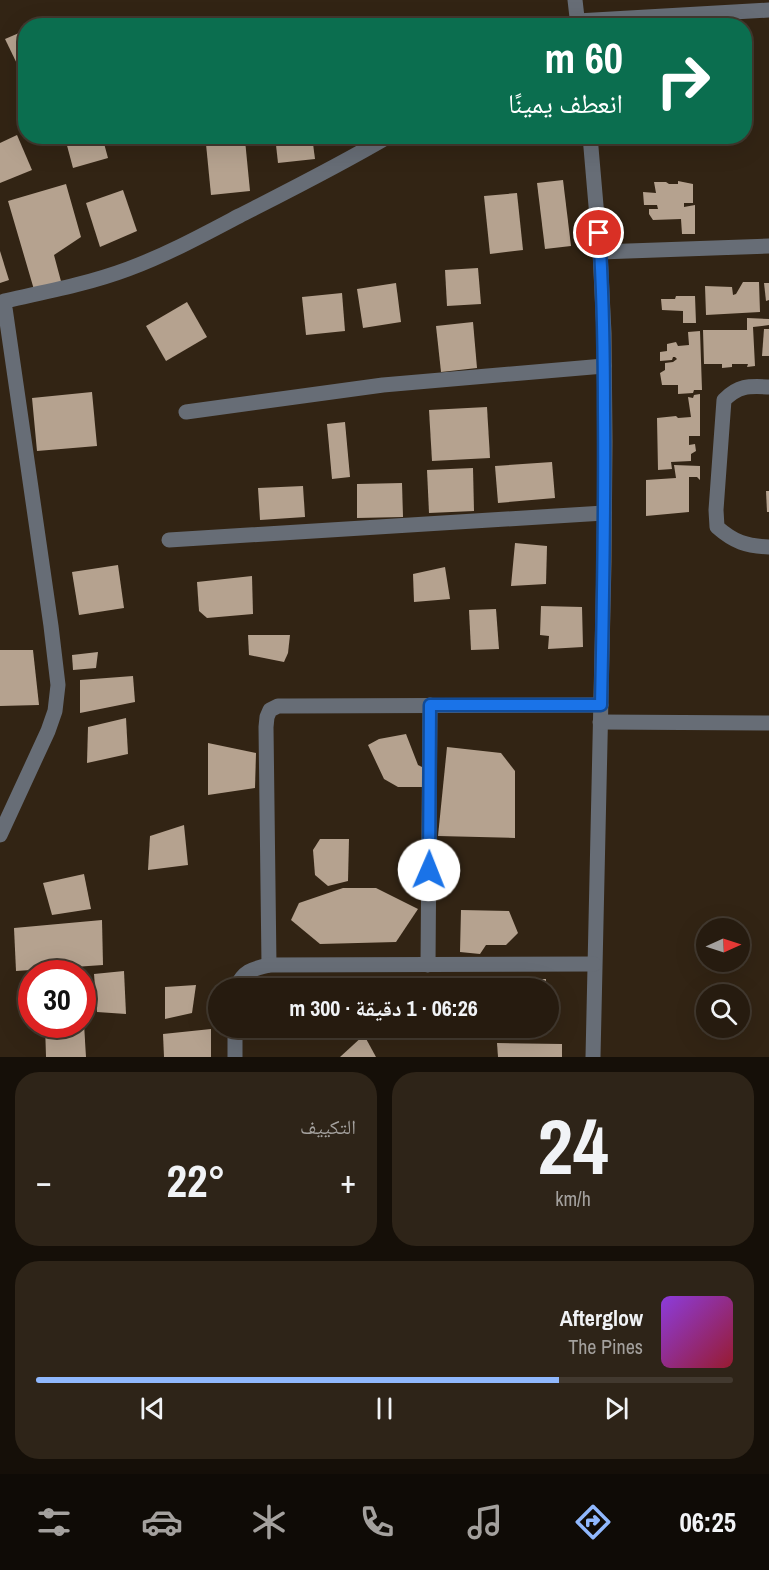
<!DOCTYPE html>
<html lang="ar">
<meta charset="utf-8">
<style>
body{margin:0;font-family:"Archivo Narrow","Noto Naskh Arabic",sans-serif;background:#2e2418;color:#f1f3f6;direction:rtl;height:100vh;display:flex;flex-direction:column;font-size:22px;white-space:nowrap}
*{box-sizing:border-box;margin:0}
p{font-size:20px;color:#a4a19e}
.icon{flex:none;width:33px;height:33px;fill:none;stroke:currentColor;stroke-width:2;stroke-linecap:round;stroke-linejoin:round}
.map{position:relative;height:1057px;overflow:hidden;direction:ltr}
.drawer{display:flex;flex-direction:column;gap:15px;padding:15px;background:#150f08;flex:1}
.drawer>*{flex:none}
.hud{position:absolute;left:18px;top:18px;width:734px;height:126px;border-radius:24px;box-shadow:0 6px 24px #0002,0 0 0 2px #42392f;direction:rtl;background:#0b6e4f;color:#fff;overflow:hidden}
.needle{width:39px;rotate:87deg}
.tools{position:absolute;left:696px;top:918px;display:grid;gap:12px}
.tools a{display:grid;place-items:center;width:54px;height:54px;border-radius:50%;background:#261b0f;box-shadow:0 6px 24px #0002,0 0 0 2px #42392f;font-size:30px}
.speed{position:absolute;left:18px;top:960px;display:flex;gap:12px;font-size:30px;font-weight:700;text-align:center}
.speed>*{display:grid;place-content:center;width:78px;height:78px;border-radius:50%;background:#261b0f;box-shadow:0 6px 24px #0002,0 0 0 2px #42392f;line-height:1}
.speed .limit{border:9px solid #d22;background:#fff;color:#111}
.pin{position:absolute;display:grid;place-items:center;width:51px;height:51px;color:#fff;margin:-26px;border:3px solid #fff;border-radius:50%;box-shadow:0 2px 6px #0007}
.me{position:absolute;width:66px;margin:-33px;rotate:1deg;stroke-linejoin:round;filter:drop-shadow(0 0 4px #0008)}
.turn{display:flex;align-items:center;gap:21px;height:126px;padding:0 30px;font-size:27px}
.turn .icon{width:78px;height:78px;stroke-width:2.5}
.turn b{display:block;font-size:42px;line-height:51px}
.big{font-size:45px;font-weight:800;line-height:1.1}
.drawer .widget{flex:1;display:flex;flex-direction:column;justify-content:center;gap:9px;min-width:0;padding:0 21px;border-radius:24px;background:#2e2418}
.drawer .dial{align-items:center;gap:0}
.dial b{font-size:78px;line-height:1}
.song{display:flex;align-items:center;gap:18px}
.cover{width:72px;height:72px;border-radius:9px;background:linear-gradient(135deg,hsl(270 70% 55%),hsl(350 70% 35%))}
.played{height:6px;border-radius:3px;background:linear-gradient(90deg,#90b8fd 75%,#42392f 75%)}
.keys{display:flex;justify-content:space-around;direction:ltr}
.heat{display:flex;justify-content:space-between;align-items:center;font-size:33px;direction:ltr}
.drawer .tiles{flex:1;display:grid;gap:15px;grid-template-columns:1fr 1fr}
.widget:last-child{grid-column:span 2}
.trip{position:absolute;left:208px;top:978px;width:351px;height:60px;border-radius:30px;background:#261b0f;box-shadow:0 6px 24px #0002,0 0 0 2px #42392f;font-weight:800;line-height:60px;text-align:center;direction:rtl}
.dock{display:flex;height:96px;justify-content:space-around;align-items:center;background:#0f0b06;color:#a4a19e}
.dock .icon{width:42px;height:42px}
.dock .selected{color:#90b8fd}
.dock b{font-size:27px;color:#f1f3f6}
.map>svg:first-child{display:block}
.building{fill:#b5a28f}
.lines{fill:none;stroke-linecap:round;stroke-linejoin:round}
.minor{stroke:#676d76;stroke-width:15}
.route-casing{stroke:#114b97;stroke-width:15}
.route{stroke:#1a73e8;stroke-width:10}
</style>
<div class="map">
<svg width="769" height="1057" viewBox="0 0 769 1057">
<rect width="100%" height="100%" fill="#322414"/>
<g class="building">
<path d="M26,30V70L21,72L5,39Z"/>
<path d="M751,64L752,119L744,120V65Z"/>
<path d="M17,135L32,170L0,183V143Z"/>
<path d="M70,136H102L108,158L73,168L65,138Z"/>
<path d="M275,136H312L315,159L278,163Z"/>
<path d="M245,140L250,191L211,195L206,144Z"/>
<path d="M563,180L571,246L545,249L537,183Z"/>
<path d="M678,181L693,184V203H684V207L695,205V234H682L681,219L653,220L649,214V209H658L657,205H644L643,192L656,193L654,182H666L669,184H678Z"/>
<path d="M66,184L81,237L54,255L62,285L35,293L8,201Z"/>
<path d="M123,190L137,231L100,247L86,203Z"/>
<path d="M517,193L523,250L490,254L484,196Z"/>
<path d="M0,251L9,280L0,283Z"/>
<path d="M478,268L481,304L447,306L445,270Z"/>
<path d="M743,282H759L760,312L706,315L705,286L732,287L733,295L736,294Z"/>
<path d="M396,283L401,322L363,328L357,289Z"/>
<path d="M764,283H769V300L766,301Z"/>
<path d="M342,293L345,331L306,335L302,297Z"/>
<path d="M676,296H695L696,323H683V311L662,310L661,299H675Z"/>
<path d="M187,302L207,337L166,361L146,326Z"/>
<path d="M747,318L769,319V325L753,327L755,366L747,367L748,364H732V367L722,368V364H704L703,330H747Z"/>
<path d="M473,322L477,368L441,372L436,326Z"/>
<path d="M764,329H769V356H762Z"/>
<path d="M700,331L702,390H694L693,393L678,394V385H662L660,373L665,370V363L673,362L677,359L675,357H673L672,360L660,361V352L667,351V344L676,342L678,346L689,345L688,332Z"/>
<path d="M92,392L97,446L37,451L32,398Z"/>
<path d="M700,394V436H689V445L695,444L696,451L691,454V461L671,462L672,469L658,470L657,418L676,416L678,418L691,417L688,397L693,398L694,395Z"/>
<path d="M487,407L490,458L432,461L429,410Z"/>
<path d="M345,422L350,477L332,479L327,424Z"/>
<path d="M552,462L555,498L498,503L495,466Z"/>
<path d="M674,465L700,466V480L697,477H689V512L646,516V480L676,478Z"/>
<path d="M473,468L474,511L429,513L427,470Z"/>
<path d="M402,483L403,517L357,518V484Z"/>
<path d="M303,486L305,517L260,520L258,488Z"/>
<path d="M766,491H769V512H767Z"/>
<path d="M515,543L547,546L546,584L511,586Z"/>
<path d="M118,565L124,608L79,615L72,572Z"/>
<path d="M445,567L450,599L414,602L413,574Z"/>
<path d="M252,576L253,614L207,618L199,611L197,582Z"/>
<path d="M541,606L582,607L583,647L548,649L549,636L540,635Z"/>
<path d="M496,609L499,649L471,650L469,610Z"/>
<path d="M248,635H290L288,653L284,662L249,655Z"/>
<path d="M0,650H33L39,705L0,706Z"/>
<path d="M98,652L96,668L73,670L72,655Z"/>
<path d="M133,676L135,702L80,713V680Z"/>
<path d="M126,718L128,754L87,763L88,727Z"/>
<path d="M406,734L418,765L426,769V787H398L384,779L368,745L379,739Z"/>
<path d="M208,743L256,753L255,788L208,795Z"/>
<path d="M447,747L501,753L515,771V838L438,836Z"/>
<path d="M184,825L188,865L148,870L150,836Z"/>
<path d="M320,839H349L348,881L328,886L315,875L313,850Z"/>
<path d="M84,874L91,909L52,915L43,883Z"/>
<path d="M343,888H376L418,909L396,942L320,944L291,920L299,903Z"/>
<path d="M461,910L509,911L518,933L506,945H486L480,954L460,952Z"/>
<path d="M102,920L103,965L16,971L14,928Z"/>
<path d="M124,971L126,1014L97,1012L94,974Z"/>
<rect x="493" y="979" width="53" height="9"/>
<path d="M196,985L192,1013L165,1019V987Z"/>
<path d="M45,1024H84L86,1057H46Z"/>
<path d="M492,1028H545V1030L492,1033Z"/>
<path d="M211,1029V1057H164L163,1034Z"/>
<path d="M364,1035L376,1057H340Z"/>
<path d="M497,1043L562,1044V1057H498Z"/>
</g>
<g class="lines">
<g class="minor">
<path d="M575,0L578,26"/>
<path d="M568,26L577,21L769,10"/>
<path d="M590,136L600,252L604,333L605,442L604,562L593,1057"/>
<path d="M600,252L769,246"/>
<path d="M769,387C749,386 739,385 724,400L716,510L717,527C734,542 746,546 769,547"/>
<path d="M186,412L383,385L604,366"/>
<path d="M169,540L604,513"/>
<path d="M600,722L769,723"/>
<path d="M0,835L48,731L55,711L58,685L51,626L4,301C45,292 88,284 128,269C166,255 203,235 239,216C290,190 340,165 389,136"/>
<path d="M269,965L266,727L267,717L270,710L278,706H288L601,705"/>
<path d="M428,965L430,705"/>
<path d="M236,988C243,971 252,969 269,965L594,964"/>
<path d="M235,1028V1057"/>
</g>
</g>
<g class="lines">
<defs>
<path id="route" d="M429,870L430,705H601C603,607 605,509 604,412C604,352 603,292 599,233"/>
</defs>
<use href="#route" class="route-casing"/>
<use href="#route" class="route"/>
</g>
</svg>
<div class="tools">
<a><svg class="needle" viewBox="-14 -14 28 28"><path d="M0-13l5 13h-10z" fill="#e53935"/><path d="M0 13l5-13h-10z" fill="#a4a19e"/></svg></a>
<a><svg class="icon" aria-label="search" viewBox="0 0 24 24"><circle cx="10" cy="10" r="6"/><path d="M15 15l6 6"/></svg></a>
</div>
<div class="speed"><div class="limit">30</div></div>
<div class="pin" style="left:599px;top:233px;background:#d93025"><svg class="icon" aria-label="arrive" viewBox="0 0 24 24"><path d="M6 21V4h12l-3 4 3 4H6"/></svg></div>
<svg class="me" style="left:429px;top:870px" viewBox="-20 -20 40 40"><circle r="19" fill="#fff"/><path d="M0-13L10 11 0 6-10 11z" fill="#1a73e8"/></svg>
<div class="trip">06:26 · 1 دقيقة · 300 m</div>
<div class="hud">
<div class="turn"><svg class="icon" aria-label="right" viewBox="0 0 24 24"><path d="M7 20v-9h11M14 6l5 5-5 5"/></svg><div><b>60 m</b>انعطف يمينًا</div></div>
</div>
</div>
<section class="drawer">
<div class="tiles">
<div class="widget dial"><b>24</b><p>km/h</p></div>
<div class="widget"><p>التكييف</p>
<div class="heat"><a>−</a><b class="big">22°</b><a>+</a></div>
</div>
<div class="widget">
<div class="song"><i class="cover"></i><div><b>Afterglow</b><p>The Pines</p></div></div>
<div class="played"></div>
<div class="keys"><svg class="icon" aria-label="previous" viewBox="0 0 24 24"><path d="M18 5L8 12l10 7zM5 5v14"/></svg><svg class="icon" aria-label="pause" viewBox="0 0 24 24"><path d="M8 5v14M16 5v14"/></svg><svg class="icon" aria-label="next" viewBox="0 0 24 24"><path d="M6 5l10 7-10 7zM19 5v14"/></svg></div>
</div>
</div>
</section>
<nav class="dock">
<b>06:25</b>
<svg class="icon selected" aria-label="directions" viewBox="0 0 24 24"><path d="M12 3l9 9-9 9-9-9zM9 14v-3h6M13 9l2 2-2 2"/></svg>
<svg class="icon" aria-label="music" viewBox="0 0 24 24"><path d="M9 18V5l10-2v13"/><circle cx="6" cy="18" r="3"/><circle cx="16" cy="16" r="3"/></svg>
<svg class="icon" aria-label="phone" viewBox="0 0 24 24"><path d="M5 4h4l2 5-3 2q2 4 5 5l2-3 5 2v4C11 20 4 13 5 4z"/></svg>
<svg class="icon" aria-label="climate" viewBox="0 0 24 24"><path d="M12 3v18M4 7l16 10M4 17L20 7"/></svg>
<svg class="icon" aria-label="car" viewBox="0 0 24 24"><path d="M5 17H2v-5l4-1 3-4h7l3 4 3 1v5h-3M9 17h6M6 11h13"/><circle cx="7" cy="17" r="2"/><circle cx="17" cy="17" r="2"/></svg>
<svg class="icon" aria-label="filters" viewBox="0 0 24 24"><path d="M4 7h16M4 17h16"/><circle cx="9" cy="7" r="2"/><circle cx="15" cy="17" r="2"/></svg>
</nav>
